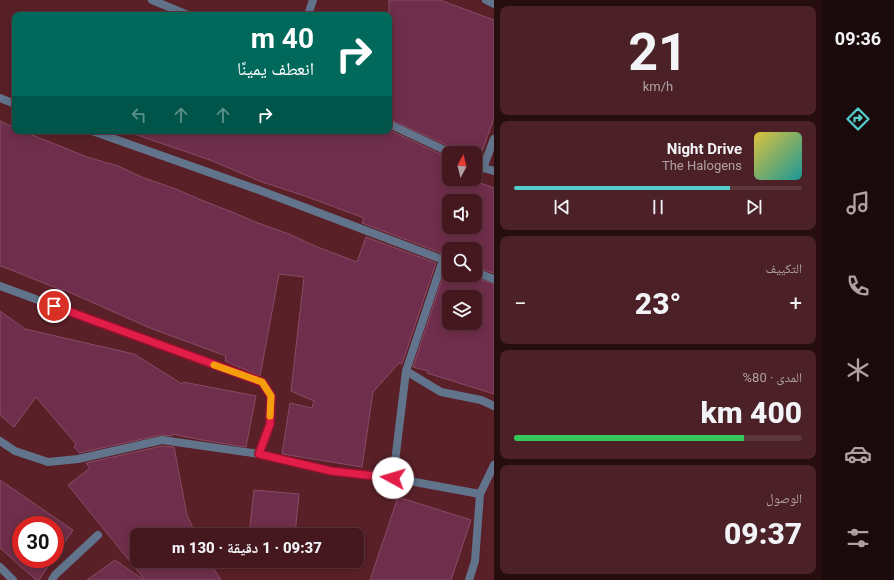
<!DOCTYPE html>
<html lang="ar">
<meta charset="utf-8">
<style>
body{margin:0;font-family:Roboto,"Noto Naskh Arabic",sans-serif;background:#4b2127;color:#f1f3f6;direction:rtl;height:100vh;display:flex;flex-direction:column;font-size:15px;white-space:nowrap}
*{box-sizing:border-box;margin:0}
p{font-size:13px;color:#afa0a4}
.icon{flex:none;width:22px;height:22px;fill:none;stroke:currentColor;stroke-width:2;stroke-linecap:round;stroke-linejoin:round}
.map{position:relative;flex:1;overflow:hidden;direction:ltr}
.drawer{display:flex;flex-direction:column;gap:6px;padding:6px;background:#250d10;width:328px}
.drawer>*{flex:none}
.hud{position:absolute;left:12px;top:12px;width:380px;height:122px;border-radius:8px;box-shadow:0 2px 10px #0003,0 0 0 1px #5c373c;direction:rtl;background:#00695c;color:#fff;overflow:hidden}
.needle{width:26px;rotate:7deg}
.controls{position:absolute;left:442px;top:146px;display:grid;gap:8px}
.controls a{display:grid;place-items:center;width:40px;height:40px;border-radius:8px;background:#44181e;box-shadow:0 2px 10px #0003,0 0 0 1px #5c373c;font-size:20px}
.speed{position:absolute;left:12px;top:516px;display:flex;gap:8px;font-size:20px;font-weight:700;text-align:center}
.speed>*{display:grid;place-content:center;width:52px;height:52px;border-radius:50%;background:#44181e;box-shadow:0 2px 10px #0003,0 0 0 1px #5c373c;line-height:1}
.speed .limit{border:6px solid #d22;background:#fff;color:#111}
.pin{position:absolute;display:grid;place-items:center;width:34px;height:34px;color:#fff;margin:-17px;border:2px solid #fff;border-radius:50%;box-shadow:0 1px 4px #0007}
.me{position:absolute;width:44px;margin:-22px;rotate:276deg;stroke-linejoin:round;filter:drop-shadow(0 0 3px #0008)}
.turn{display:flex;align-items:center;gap:14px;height:84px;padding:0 12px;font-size:18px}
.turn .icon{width:52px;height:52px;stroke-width:2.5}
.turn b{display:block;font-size:28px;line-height:34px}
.lanes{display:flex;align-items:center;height:38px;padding:0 12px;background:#0003;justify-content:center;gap:20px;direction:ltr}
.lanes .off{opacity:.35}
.big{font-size:30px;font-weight:800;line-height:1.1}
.drawer .tile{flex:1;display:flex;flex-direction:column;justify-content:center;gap:6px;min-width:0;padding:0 14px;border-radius:8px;background:#4b2127}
.drawer .dial{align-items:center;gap:0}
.dial b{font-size:52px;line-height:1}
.song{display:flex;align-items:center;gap:12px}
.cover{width:48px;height:48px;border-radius:6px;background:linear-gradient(135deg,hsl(50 70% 55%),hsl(180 70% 35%))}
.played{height:4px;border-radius:2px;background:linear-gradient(90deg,#52cdcc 75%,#5c373c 75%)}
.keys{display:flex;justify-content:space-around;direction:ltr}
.heat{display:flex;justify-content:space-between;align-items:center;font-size:22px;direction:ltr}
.charge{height:6px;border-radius:3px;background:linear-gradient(90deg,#34c759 80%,#5c373c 0)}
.trip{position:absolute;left:130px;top:528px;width:234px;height:40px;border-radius:8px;background:#44181e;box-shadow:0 2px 10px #0003,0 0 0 1px #5c373c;font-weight:800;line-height:40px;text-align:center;direction:rtl}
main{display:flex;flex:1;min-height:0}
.menu{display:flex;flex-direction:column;width:72px;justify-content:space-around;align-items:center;background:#1b0a0c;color:#afa0a4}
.menu .icon{width:28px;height:28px}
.menu .selected{color:#52cdcc}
.menu b{font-size:18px;color:#f1f3f6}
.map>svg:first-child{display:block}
.building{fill:#6f2e4b;stroke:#884c65;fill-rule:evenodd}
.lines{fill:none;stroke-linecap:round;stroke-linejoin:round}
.minor{stroke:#61748c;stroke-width:8}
.route-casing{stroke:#92132f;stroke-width:10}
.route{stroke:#e11d48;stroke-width:7}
.slow{stroke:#f59e0b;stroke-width:7}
</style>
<main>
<nav class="menu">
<b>09:36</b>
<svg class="icon selected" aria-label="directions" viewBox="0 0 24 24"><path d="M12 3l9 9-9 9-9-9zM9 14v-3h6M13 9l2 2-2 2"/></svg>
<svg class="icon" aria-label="music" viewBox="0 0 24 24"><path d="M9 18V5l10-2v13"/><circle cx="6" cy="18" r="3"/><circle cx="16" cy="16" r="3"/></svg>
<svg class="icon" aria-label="phone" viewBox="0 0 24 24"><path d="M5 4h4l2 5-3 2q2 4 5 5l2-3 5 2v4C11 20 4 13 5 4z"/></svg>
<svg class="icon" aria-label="climate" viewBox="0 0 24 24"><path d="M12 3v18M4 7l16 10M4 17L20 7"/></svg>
<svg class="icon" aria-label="car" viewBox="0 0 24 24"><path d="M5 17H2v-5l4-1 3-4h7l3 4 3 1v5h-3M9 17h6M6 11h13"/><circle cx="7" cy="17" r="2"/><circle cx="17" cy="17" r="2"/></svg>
<svg class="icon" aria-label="filters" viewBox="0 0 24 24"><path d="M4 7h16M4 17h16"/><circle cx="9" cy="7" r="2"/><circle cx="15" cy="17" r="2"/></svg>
</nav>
<section class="drawer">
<div class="tile dial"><b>21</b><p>km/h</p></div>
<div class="tile">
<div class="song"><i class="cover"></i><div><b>Night Drive</b><p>The Halogens</p></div></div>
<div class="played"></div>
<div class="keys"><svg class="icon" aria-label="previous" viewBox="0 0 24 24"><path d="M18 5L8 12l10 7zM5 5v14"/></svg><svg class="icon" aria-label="pause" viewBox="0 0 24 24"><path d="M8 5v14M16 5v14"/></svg><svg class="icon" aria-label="next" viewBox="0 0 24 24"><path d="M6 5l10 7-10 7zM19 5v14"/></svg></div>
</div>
<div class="tile"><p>التكييف</p>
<div class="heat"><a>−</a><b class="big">23°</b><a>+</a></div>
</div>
<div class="tile"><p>المدى · 80%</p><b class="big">400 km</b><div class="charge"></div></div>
<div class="tile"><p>الوصول</p><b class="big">09:37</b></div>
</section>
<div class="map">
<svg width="494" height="580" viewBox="0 0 494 580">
<rect width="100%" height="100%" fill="#5a2028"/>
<g class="building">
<path d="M389,0H440L494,20V118L479,160L475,159V153H456V150L453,148L389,119Z"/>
<path d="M0,121L15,128V131H22L60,146L87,157L118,166L144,178L176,189L201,200L232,212L258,223L289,234L315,246L357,262L366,237L436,263L402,364L399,363L373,392L362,467L282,454L290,403L312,408L314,401L291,391L304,277L279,274L260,376L225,361L226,356L150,328L62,289L61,290L9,269L0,266Z"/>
<path d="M389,130L449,158V179H472V180L494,188V273L475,267V249H449V256L362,223L364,218L305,196L262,182L210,160L134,134V131H389ZM449,201H475V227H449Z"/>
<path d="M446,267H449V275H470L473,277L494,284V394L427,373L428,371L413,367ZM449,297H475V323H449Z"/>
<path d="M0,311L25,329L134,354L182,384L183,382L256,396L246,447L202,440L172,434V436L161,435L79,453L74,447L76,444L36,397L14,427L0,415Z"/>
<path d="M162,446L174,447L187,515L196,535H137V561H209L221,580H145L68,485L90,468L86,463Z"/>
<path d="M0,480L73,530L55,557V525H21V559H53L39,580H36L0,548Z"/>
<path d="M254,490L299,494L295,535H249Z"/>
<path d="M398,497L471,520L451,580H370Z"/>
<path d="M115,560L144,580H87Z"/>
</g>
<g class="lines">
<g class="minor">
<path d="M152,0L188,15"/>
<path d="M486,0L494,4"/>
<path d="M308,15L313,0"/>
<path d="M0,98L15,104"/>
<path d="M389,124L451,153"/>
<path d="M92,131L259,190L449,262"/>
<path d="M475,164L483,168L494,171"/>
<path d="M483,168L494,139"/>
<path d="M475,272L494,279"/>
<path d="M0,286L261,382L271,396L270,424L259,454"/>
<path d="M406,371L441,392L481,400L494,406"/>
<path d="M0,441L15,451L48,462L78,459L162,440L259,454L331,471L393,478L480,494"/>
<path d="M393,478L406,371L443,260"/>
<path d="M0,567L13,580"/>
<path d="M52,580L55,575L98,535"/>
<path d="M469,580L475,561L480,494L494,465"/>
</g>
</g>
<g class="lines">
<defs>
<path id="route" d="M54,306L262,382L271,396L270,424L259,454L331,471L393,478"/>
</defs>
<use href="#route" class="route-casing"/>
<use href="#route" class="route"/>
<path class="slow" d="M214,365L262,382L271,396L270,416"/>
</g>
</svg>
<div class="controls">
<a><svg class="needle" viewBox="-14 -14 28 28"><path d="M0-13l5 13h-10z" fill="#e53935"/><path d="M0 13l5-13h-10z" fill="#afa0a4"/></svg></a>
<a><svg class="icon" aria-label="sound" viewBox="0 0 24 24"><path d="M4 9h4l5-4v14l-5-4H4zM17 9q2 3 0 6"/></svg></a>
<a><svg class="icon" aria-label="search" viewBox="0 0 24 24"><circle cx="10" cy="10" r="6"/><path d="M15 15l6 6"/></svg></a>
<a><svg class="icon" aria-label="layers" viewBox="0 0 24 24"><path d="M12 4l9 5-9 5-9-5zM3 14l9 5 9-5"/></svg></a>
</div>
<div class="speed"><div class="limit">30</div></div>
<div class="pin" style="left:54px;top:306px;background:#d93025"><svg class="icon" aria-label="arrive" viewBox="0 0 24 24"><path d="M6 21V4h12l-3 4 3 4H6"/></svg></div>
<svg class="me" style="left:393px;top:478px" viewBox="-20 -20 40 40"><circle r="19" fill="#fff"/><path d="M0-13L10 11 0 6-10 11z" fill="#e11d48"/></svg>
<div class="trip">09:37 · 1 دقيقة · 130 m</div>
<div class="hud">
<div class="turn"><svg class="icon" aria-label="right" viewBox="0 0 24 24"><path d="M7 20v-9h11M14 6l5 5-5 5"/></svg><div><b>40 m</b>انعطف يمينًا</div></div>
<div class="lanes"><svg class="icon off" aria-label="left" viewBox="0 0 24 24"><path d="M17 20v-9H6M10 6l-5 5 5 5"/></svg><svg class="icon off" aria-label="ahead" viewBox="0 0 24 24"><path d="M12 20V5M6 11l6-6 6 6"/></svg><svg class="icon off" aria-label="ahead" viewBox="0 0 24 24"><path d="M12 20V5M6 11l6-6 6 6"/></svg><svg class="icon" aria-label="right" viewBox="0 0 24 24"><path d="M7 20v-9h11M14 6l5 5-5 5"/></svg></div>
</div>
</div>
</main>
